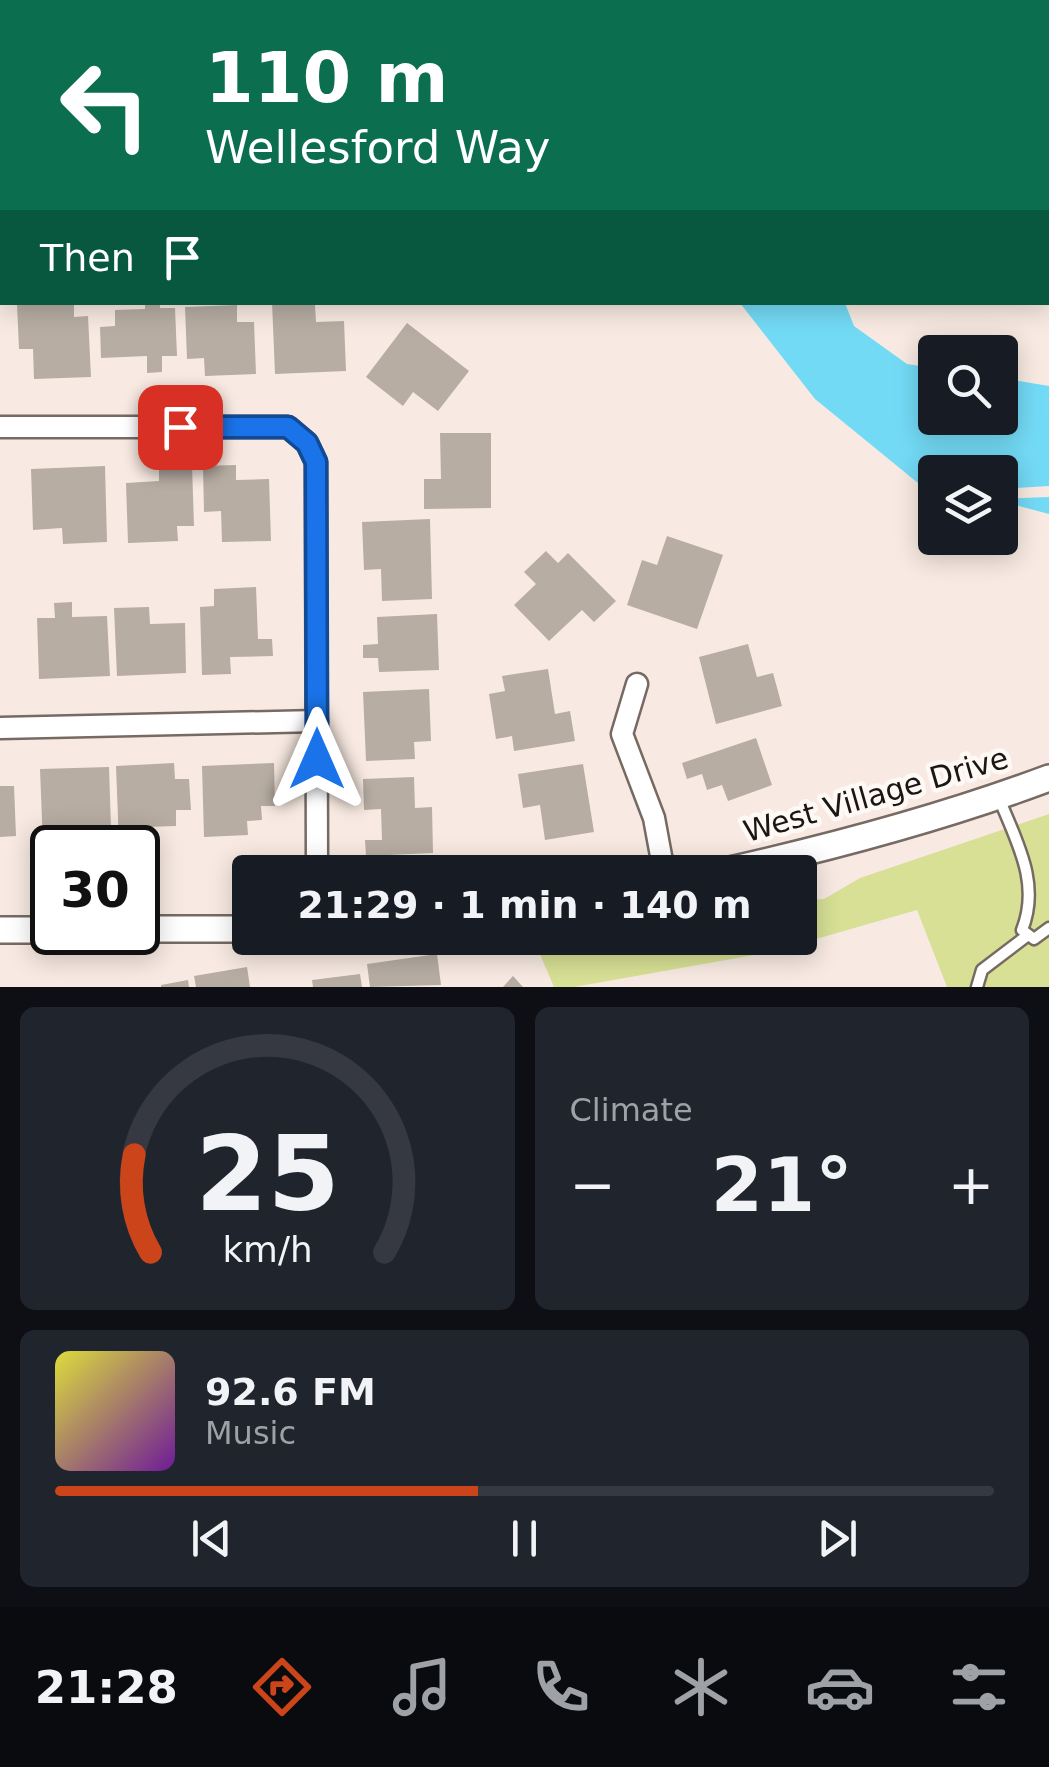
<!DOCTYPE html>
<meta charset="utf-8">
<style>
body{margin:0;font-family:"DejaVu Sans",sans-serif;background:#20242c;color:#f1f3f6;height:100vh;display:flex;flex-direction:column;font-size:38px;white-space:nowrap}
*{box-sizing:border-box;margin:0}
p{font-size:32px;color:#9ea1a6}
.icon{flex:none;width:55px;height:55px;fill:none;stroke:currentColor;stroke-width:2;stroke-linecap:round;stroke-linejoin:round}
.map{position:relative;height:987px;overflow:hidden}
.side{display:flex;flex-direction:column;gap:20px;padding:20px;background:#0d0f14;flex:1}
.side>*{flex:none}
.guide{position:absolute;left:0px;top:0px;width:1050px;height:305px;box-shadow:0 5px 25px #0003;background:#0b6e4f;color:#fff;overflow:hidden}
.tools{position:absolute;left:918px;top:335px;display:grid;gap:20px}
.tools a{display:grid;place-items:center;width:100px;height:100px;border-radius:10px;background:#171b24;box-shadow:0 5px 25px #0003;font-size:50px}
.speed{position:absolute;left:30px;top:825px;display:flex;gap:20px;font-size:50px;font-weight:700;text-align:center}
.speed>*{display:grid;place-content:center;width:130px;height:130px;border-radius:50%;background:#171b24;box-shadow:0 5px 25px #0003;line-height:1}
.speed .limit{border:5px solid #111;border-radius:15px;background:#fff;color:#111}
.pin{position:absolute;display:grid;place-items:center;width:85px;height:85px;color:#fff;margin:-42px;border-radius:20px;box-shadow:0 5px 15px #0006}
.me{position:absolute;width:110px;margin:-55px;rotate:0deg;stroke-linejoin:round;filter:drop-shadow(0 0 8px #0008)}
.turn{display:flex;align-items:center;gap:35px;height:210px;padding:0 40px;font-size:45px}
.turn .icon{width:130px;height:130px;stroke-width:2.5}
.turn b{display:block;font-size:70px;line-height:85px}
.then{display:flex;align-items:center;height:95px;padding:0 40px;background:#0003;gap:20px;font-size:38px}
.big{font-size:75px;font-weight:600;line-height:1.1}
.side .card{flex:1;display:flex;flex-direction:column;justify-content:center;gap:15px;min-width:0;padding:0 35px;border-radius:15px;background:#20242c}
.side .dial{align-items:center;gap:0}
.dial svg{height:260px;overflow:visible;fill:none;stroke:#363941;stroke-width:7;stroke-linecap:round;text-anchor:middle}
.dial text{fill:#f1f3f6;stroke:none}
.song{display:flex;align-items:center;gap:30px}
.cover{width:120px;height:120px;border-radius:15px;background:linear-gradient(135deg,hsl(60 70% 55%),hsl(280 70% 35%))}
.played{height:10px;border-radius:5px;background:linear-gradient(90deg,#cc4419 45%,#363941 45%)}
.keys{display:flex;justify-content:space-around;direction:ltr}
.heat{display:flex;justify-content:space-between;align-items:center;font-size:55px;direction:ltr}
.side .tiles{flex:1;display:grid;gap:20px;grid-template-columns:1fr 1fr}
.card:last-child{grid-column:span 2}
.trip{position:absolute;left:232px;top:855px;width:585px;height:100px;border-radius:10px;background:#171b24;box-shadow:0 5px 25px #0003;font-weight:600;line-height:100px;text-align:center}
.dock{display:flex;height:160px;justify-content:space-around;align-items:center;background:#090b0e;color:#9ea1a6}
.dock .icon{width:70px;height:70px}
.dock .active{color:#cc4419}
.dock b{font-size:45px;color:#f1f3f6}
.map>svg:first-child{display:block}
.green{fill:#d7e095}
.water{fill:#73daf5}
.building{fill:#b7ada3}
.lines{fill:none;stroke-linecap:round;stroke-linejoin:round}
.service-casing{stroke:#766a63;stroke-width:15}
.minor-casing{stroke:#766a63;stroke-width:25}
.tertiary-casing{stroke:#766a63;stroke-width:30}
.service{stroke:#fff;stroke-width:10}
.minor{stroke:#fff;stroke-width:20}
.tertiary{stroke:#fff;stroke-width:25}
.route-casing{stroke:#114b97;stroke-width:25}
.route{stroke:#1a73e8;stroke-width:18}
.labels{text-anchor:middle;stroke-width:9;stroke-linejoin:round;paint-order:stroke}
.street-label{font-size:30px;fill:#1a1613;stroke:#fff9f6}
</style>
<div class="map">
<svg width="1049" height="987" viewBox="0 0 1049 987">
<rect width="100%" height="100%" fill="#f8eae2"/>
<path class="green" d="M1049,814V987H947L917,910L771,952L574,987H554L533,938H800V900L824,899L860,878Z"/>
<g class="water">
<path d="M598,0H818L819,2H599Z"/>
<path d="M740,303H845L854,326L907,364L935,368V418H1000V378L1049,386V486L1000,489V472H935V491L929,492L815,399Z"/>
<path d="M1049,497V514L1000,501V499Z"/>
</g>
<g class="building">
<path d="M74,302V317L88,316L91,377L34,379L33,349H19L17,304Z"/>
<path d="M145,302H160V308H175L177,356H162V372L147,373V356L101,358L100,327L115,326V310L145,309Z"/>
<path d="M272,302L315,305L316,322L344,321L346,371L275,374Z"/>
<path d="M237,305V322H254L256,374L205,376L204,358L187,359L185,307Z"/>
<path d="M407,323L469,371L438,411L413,392L403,406L366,377Z"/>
<path d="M440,433H491V508L424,509V479H441Z"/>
<path d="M192,465L194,526H177L178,541L128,543L126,483L159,481V466Z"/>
<path d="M236,465V480L269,479L271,541L222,542L221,511L204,512L203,466Z"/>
<path d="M105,466L107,542L63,544L62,528L33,530L31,469Z"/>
<path d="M430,519L432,599L382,601L381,569L364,570L362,522Z"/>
<path d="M667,536L723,555L697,629L627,605L642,560L657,565Z"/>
<path d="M546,551L558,563L568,553L616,601L594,622L582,610L549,641L514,605L536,584L524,572Z"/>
<path d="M256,587L258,639H272L273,656L230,657L231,674L202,675L200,607L214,606V589Z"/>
<path d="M72,602V617L107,616L110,676L39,679L37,618H55L54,603Z"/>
<path d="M149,607L150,624L185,623L186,673L117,676L114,608Z"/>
<path d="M437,614L439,670L379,672L378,658H363V645L378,644L377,617Z"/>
<path d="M748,644L757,677L773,673L782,706L716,724L699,657Z"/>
<path d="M548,669L555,714L570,711L575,741L514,751L512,736L496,739L489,694L505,691L502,676Z"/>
<path d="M429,689L431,741L414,742L415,759L366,761L363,692Z"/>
<path d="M756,738L772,785L728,801L722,785L707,790L702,774L687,779L682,763Z"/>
<path d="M174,763L175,779H189L191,810H176V826L147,827L148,842L119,844L116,766Z"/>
<path d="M274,763L275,806H261L262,820L247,821L248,835L204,837L202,766Z"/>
<path d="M583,764L594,832L545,840L540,805L523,808L518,774Z"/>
<path d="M109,767L111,828L94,829V844L43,846L40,769Z"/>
<path d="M414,777L415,808L432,807L433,853L366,856L365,840H382L381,809L364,810L363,779Z"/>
<path d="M0,786H14L16,836L0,837Z"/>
<path d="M437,954L441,985L370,987L367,964Z"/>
<path d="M247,967L250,987H196L194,976Z"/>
<path d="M360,974L362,987H313L312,980Z"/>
<path d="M513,976L523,987H503Z"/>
<path d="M188,980L189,987H161V985Z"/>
</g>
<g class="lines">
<defs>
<g id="service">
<path d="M999,798C1016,841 1041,883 1022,930L1034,939L1049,928"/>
<path d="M977,987L982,970L1028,935"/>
</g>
<g id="minor">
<path d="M1035,2V0"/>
<path d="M0,206L2,201"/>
<path d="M0,427H288L307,443L316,462L317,872"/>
<path d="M637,684L622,734L654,818L664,872"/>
<path d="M0,728L317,721"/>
</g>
<g id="tertiary">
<path d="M721,872C833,847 942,818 1049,778"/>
<path d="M138,929H250"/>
<path d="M0,930H52"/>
</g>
</defs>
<use href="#service" class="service-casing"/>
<use href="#minor" class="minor-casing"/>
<use href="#tertiary" class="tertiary-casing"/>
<use href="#service" class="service"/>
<use href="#minor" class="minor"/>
<use href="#tertiary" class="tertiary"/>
</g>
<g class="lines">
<defs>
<path id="route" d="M180,427H288L307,443L316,462L317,759"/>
</defs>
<use href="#route" class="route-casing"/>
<use href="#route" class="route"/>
</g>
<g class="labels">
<g class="street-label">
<text transform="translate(876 795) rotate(-16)" y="10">West Village Drive</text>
</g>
</g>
</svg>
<div class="tools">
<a><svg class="icon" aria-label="search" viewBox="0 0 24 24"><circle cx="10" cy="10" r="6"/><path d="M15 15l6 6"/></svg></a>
<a><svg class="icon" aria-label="layers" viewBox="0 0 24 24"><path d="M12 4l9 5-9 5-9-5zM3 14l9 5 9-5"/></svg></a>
</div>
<div class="speed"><div class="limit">30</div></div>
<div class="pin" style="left:180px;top:427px;background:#d93025"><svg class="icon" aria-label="arrive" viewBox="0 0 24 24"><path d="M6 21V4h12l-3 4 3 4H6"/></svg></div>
<svg class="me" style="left:317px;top:759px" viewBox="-20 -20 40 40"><path d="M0-17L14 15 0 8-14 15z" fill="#1a73e8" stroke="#fff" stroke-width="4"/></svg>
<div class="trip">21:29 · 1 min · 140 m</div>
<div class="guide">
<div class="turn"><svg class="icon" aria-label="left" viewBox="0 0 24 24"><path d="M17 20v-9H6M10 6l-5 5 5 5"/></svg><div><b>110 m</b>Wellesford Way</div></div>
<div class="then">Then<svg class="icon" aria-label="arrive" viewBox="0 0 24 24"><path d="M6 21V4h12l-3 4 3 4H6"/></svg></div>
</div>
</div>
<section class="side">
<div class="tiles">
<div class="card dial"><svg viewBox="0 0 100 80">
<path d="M14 69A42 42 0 1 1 86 69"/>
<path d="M14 69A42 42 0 0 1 9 39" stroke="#cc4419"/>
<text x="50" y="56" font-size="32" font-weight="700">25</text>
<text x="50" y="72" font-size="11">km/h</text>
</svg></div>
<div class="card"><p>Climate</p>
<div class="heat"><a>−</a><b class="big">21°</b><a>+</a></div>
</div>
<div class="card">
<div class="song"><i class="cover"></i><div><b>92.6 FM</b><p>Music</p></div></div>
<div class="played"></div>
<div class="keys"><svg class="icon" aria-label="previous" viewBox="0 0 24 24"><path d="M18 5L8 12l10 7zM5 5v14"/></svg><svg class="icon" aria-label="pause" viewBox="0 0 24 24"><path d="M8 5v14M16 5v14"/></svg><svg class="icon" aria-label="next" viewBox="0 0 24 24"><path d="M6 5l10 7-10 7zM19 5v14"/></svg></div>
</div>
</div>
</section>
<nav class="dock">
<b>21:28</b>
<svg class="icon active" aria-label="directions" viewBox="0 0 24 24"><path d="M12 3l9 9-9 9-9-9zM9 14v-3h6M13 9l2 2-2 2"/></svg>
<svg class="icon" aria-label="music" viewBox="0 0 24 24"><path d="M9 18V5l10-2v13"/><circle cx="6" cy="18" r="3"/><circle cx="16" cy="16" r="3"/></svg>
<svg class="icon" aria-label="phone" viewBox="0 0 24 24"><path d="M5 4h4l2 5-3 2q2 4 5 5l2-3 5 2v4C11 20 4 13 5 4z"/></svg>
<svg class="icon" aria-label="climate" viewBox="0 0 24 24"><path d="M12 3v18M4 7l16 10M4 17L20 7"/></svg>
<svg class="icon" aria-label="car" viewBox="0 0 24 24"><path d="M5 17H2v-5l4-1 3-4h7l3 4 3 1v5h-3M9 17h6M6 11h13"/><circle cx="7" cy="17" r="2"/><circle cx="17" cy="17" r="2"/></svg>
<svg class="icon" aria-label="filters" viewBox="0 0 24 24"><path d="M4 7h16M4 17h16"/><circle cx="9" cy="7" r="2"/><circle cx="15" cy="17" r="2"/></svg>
</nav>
